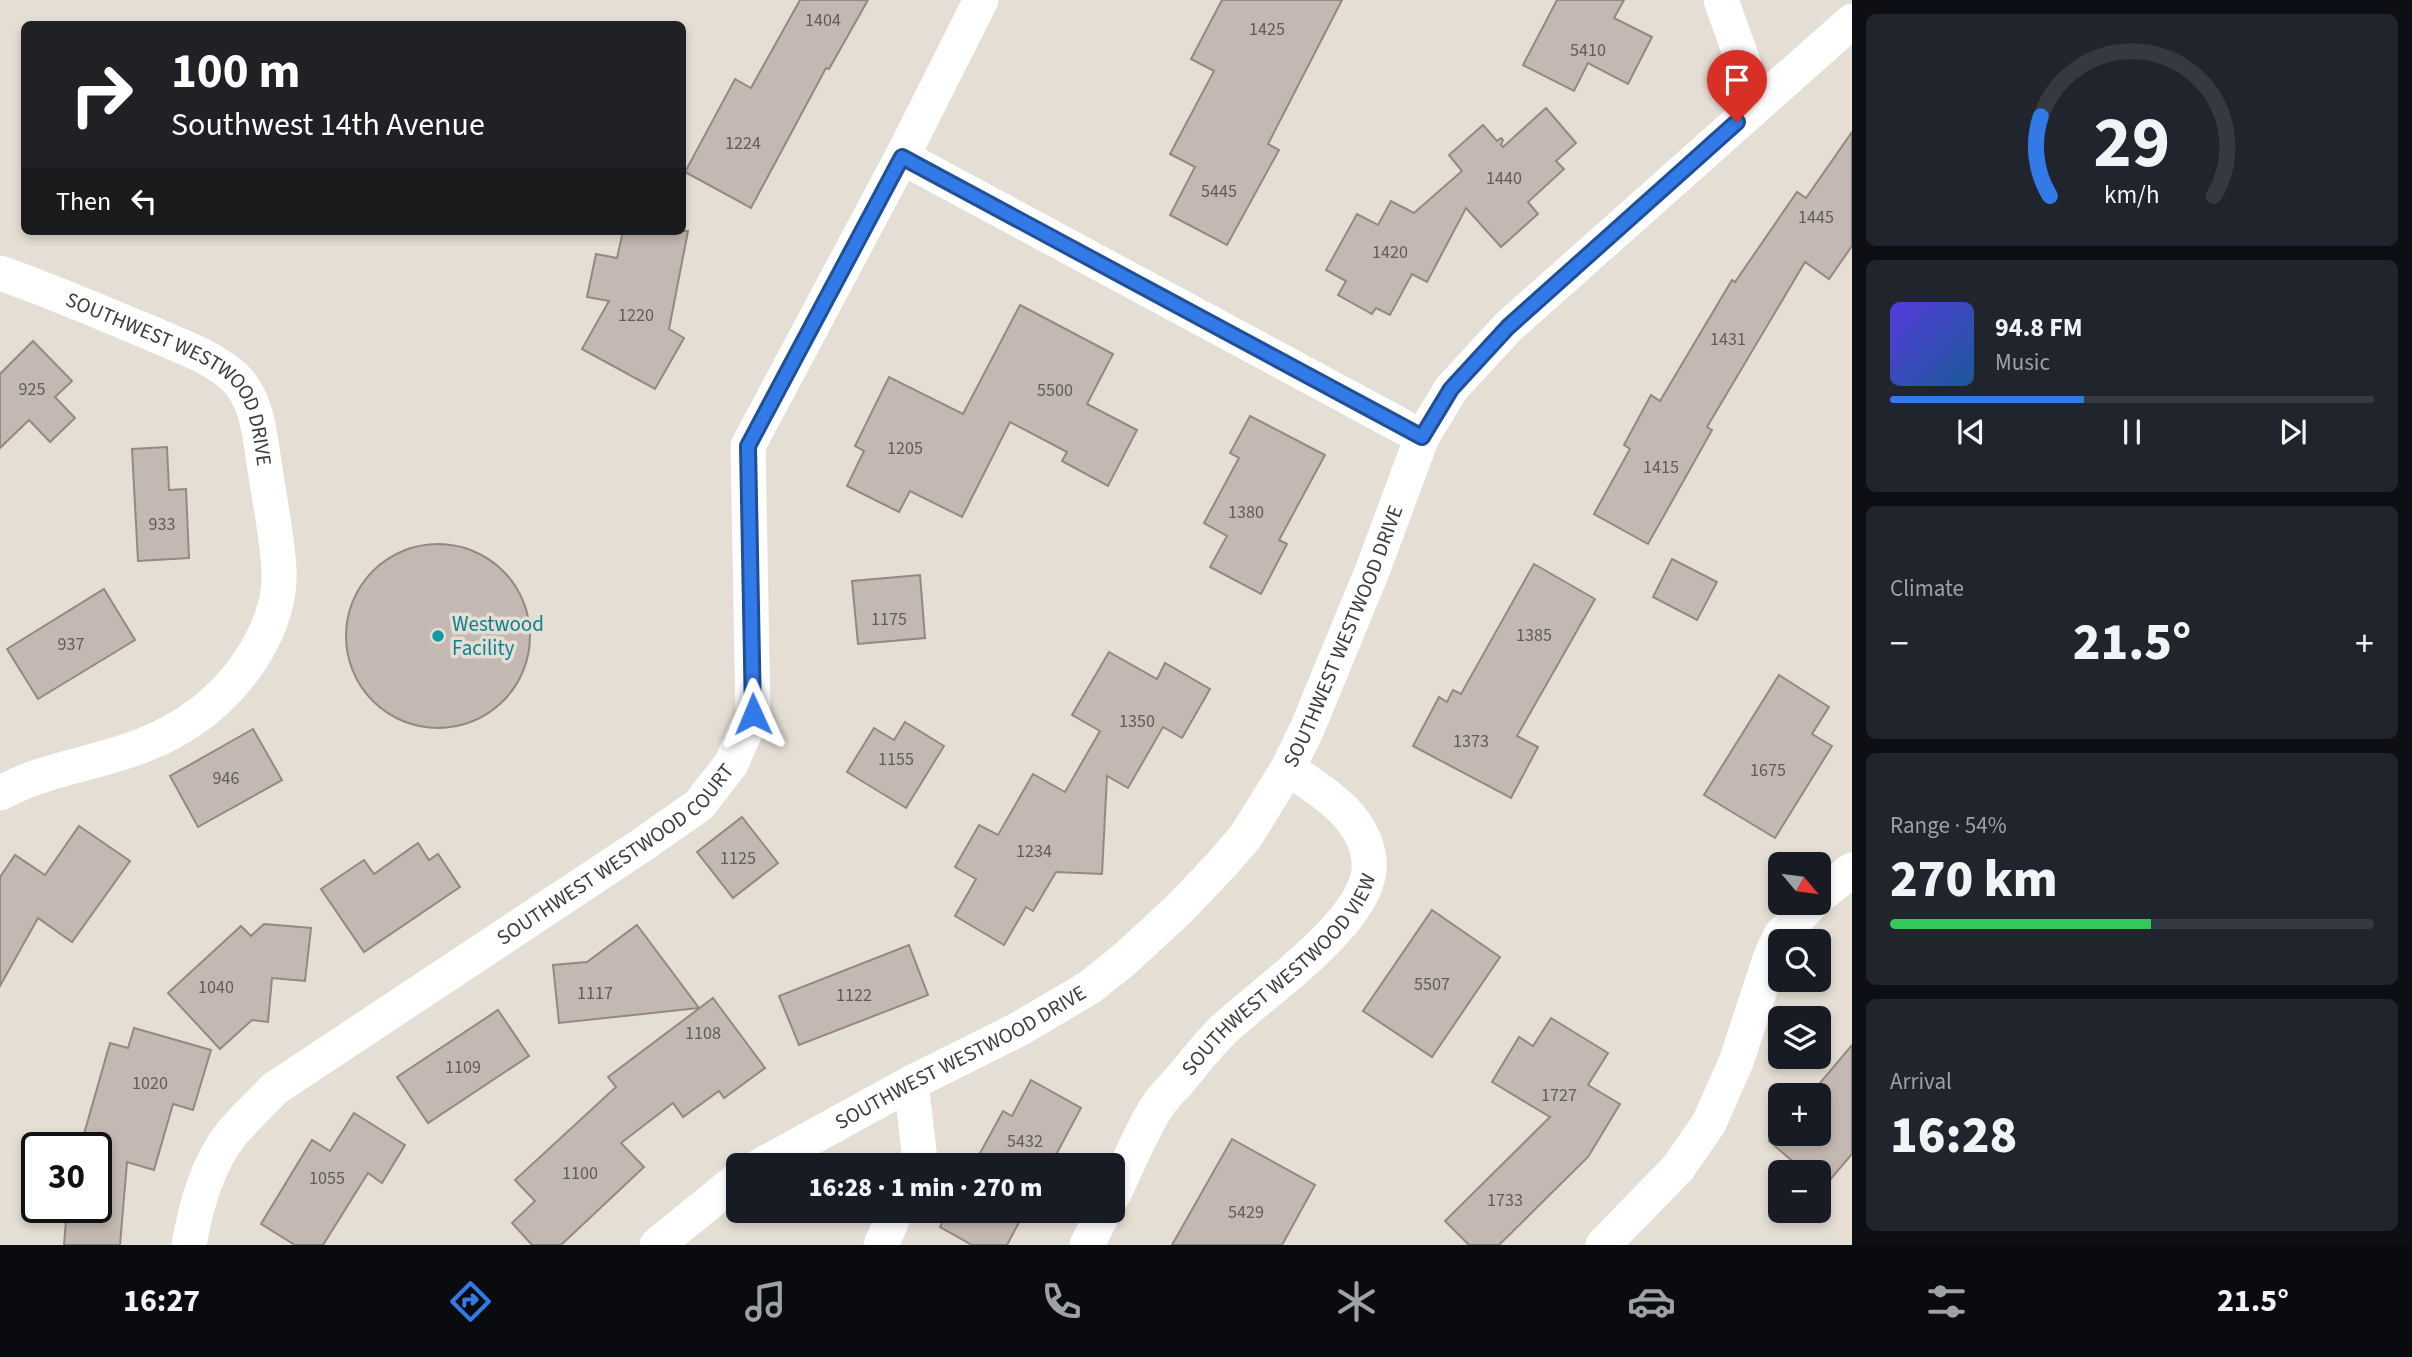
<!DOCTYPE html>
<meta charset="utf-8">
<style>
body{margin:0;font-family:"Source Sans 3",sans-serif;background:#20242c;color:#f1f3f6;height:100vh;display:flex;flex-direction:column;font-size:26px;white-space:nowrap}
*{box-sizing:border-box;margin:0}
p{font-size:23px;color:#9ea1a6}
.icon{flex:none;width:38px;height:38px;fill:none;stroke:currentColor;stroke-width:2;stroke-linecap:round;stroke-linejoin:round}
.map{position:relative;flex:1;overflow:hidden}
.details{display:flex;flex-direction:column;gap:14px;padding:14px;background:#0d0f14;width:560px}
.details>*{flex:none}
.banner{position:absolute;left:21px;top:21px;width:665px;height:214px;border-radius:10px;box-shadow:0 4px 10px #0003;background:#202124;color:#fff;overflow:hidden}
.needle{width:46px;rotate:119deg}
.fabs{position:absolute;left:1768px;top:852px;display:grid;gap:14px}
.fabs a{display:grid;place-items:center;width:63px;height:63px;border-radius:10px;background:#171b24;box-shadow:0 4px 10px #0003;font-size:35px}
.speed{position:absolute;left:21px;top:1132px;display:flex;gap:14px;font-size:35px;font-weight:700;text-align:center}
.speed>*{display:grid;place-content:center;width:91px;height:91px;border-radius:50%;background:#171b24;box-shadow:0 4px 10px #0003;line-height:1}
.speed .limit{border:4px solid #111;border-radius:10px;background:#fff;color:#111}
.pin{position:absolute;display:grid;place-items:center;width:60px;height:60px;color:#fff;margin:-72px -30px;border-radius:50% 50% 50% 0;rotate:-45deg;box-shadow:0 0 7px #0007}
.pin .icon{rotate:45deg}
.me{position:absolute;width:77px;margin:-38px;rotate:359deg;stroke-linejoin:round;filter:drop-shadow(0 0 5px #0008)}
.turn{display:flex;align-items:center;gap:24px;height:147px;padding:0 35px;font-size:32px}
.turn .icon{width:91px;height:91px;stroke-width:2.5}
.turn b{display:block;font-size:49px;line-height:60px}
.then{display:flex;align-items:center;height:66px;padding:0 35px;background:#0003;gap:14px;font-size:26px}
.big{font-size:52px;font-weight:800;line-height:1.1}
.details .card{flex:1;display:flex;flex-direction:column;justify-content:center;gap:10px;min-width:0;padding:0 24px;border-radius:10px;background:#20242c}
.details .dial{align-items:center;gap:0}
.dial svg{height:182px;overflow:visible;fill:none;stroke:#363941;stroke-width:7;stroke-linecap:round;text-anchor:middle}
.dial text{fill:#f1f3f6;stroke:none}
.song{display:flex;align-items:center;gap:21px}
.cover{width:84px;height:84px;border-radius:10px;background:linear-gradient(135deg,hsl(250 70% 55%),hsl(210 70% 35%))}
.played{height:7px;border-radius:4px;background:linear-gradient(90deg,#327ae7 40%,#363941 40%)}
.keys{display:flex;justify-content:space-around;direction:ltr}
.heat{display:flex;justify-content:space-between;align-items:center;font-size:38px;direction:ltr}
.charge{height:10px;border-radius:5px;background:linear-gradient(90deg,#34c759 54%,#363941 0)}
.trip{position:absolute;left:726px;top:1153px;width:399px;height:70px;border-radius:10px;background:#171b24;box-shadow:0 4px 10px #0003;font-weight:800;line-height:70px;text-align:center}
.dock{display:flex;height:112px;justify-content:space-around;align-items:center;background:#090b0e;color:#9ea1a6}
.dock .icon{width:49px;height:49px}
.dock .active{color:#327ae7}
.dock b{font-size:32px;color:#f1f3f6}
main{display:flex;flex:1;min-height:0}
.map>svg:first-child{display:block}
.building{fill:#c4b9b2;stroke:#938981;stroke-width:2}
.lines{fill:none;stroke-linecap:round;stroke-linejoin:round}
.minor{stroke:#fff;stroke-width:35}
.route-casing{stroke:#204f96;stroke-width:18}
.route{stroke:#327ae7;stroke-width:12}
.culture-dot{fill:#0f9aa8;stroke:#e5ded4;stroke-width:2.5}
.labels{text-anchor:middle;stroke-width:7;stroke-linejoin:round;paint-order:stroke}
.number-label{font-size:18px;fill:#605c56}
.street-label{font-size:21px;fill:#3f3d38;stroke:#e5ded4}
.culture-label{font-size:21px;fill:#0d838f;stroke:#e5ded4;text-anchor:start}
</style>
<main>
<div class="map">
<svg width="1852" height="1245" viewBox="0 0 1852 1245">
<rect width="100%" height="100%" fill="#e5ded4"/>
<g class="building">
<path d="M800,0H868L829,69L826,68L751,208L685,172L735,79L751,88Z"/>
<path d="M1222,0H1342L1268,144L1279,150L1227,245L1170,215L1195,167L1170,154L1214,71L1191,59Z"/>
<path d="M1557,0H1624L1614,18L1652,37L1628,84L1588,63L1574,91L1523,65Z"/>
<path d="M1546,108L1576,143L1556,161L1564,169L1528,202L1538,214L1501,247L1466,208L1427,282L1412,274L1390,315L1376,308L1372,314L1338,295L1346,281L1326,270L1357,214L1378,225L1391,201L1414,213L1462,171L1449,155L1483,125L1497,141L1501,138L1503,140L1501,145L1503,147Z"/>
<path d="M1852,132V246L1829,279L1805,262L1707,427L1712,430L1648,544L1594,514L1630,449L1624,445L1651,395L1660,401L1732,280L1735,282L1797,192L1806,198Z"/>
<path d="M623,231H688L669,329L684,338L655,389L582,349L609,301L587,297L596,254L617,258Z"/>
<path d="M1020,305L1113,354L1087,404L1137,430L1108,486L1062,461L1067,452L1010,422L962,517L910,491L899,512L847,486L864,451L855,446L889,377L963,414Z"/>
<path d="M33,341L72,381L55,397L75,418L50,442L29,420L0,448V374Z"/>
<path d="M1250,416L1325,455L1279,540L1287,544L1261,594L1210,567L1227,536L1204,523L1239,458L1230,453Z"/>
<path d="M167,447L169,490L186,489L189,558L138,561L132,449Z"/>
<circle cx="438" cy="636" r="92"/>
<path d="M1672,559L1717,582L1697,620L1653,597Z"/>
<path d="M1534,564L1595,599L1517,736L1538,747L1511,798L1413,746L1439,697L1447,702L1453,690L1461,694Z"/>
<path d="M920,575L925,638L858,644L852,581Z"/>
<path d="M104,589L135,640L38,699L7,649Z"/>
<path d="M1109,652L1157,679L1165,663L1210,689L1182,738L1163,727L1128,788L1107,776L1102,874L1056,872L1033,911L1026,907L1004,945L955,916L976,879L955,867L979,825L998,835L1033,774L1065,792L1100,731L1072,715Z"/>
<path d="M1779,675L1829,707L1812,734L1832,746L1775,838L1704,795Z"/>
<path d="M905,722L944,746L906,808L847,772L874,728L894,740Z"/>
<path d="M253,729L282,780L198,827L170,776Z"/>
<path d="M742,817L778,863L733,898L697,852Z"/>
<path d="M79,826L130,861L72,942L38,918L0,986V877L15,855L45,875Z"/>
<path d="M418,843L429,860L438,854L460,887L364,952L321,889L364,860L374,874Z"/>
<path d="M1432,910L1500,957L1432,1057L1363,1011Z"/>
<path d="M264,924L311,928L305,981L272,978L268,1022L252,1020L220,1049L168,993L241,926L251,936Z"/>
<path d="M637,925L699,1008L559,1023L553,965L587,962Z"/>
<path d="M909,945L928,995L799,1045L779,996Z"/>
<path d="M713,998L765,1068L724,1098L719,1091L683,1117L673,1103L621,1143L644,1167L561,1245H532L512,1223L535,1201L515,1180L616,1087L608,1077Z"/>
<path d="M498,1010L529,1056L428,1123L397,1077Z"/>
<path d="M1551,1018L1608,1053L1588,1085L1620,1104L1588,1157L1499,1245H1469L1445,1221L1550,1117L1492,1082L1519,1037L1533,1046Z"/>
<path d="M134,1028L211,1050L193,1110L173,1104L154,1170L127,1162L120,1245H64L67,1208H96V1148H80L110,1043L128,1048Z"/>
<path d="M1852,1045V1154L1823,1188L1818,1184V1172H1805L1769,1141L1780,1129V1134H1818V1096H1809Z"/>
<path d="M1031,1080L1081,1108L1050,1166H973L1003,1111L1012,1116Z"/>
<path d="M354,1113L405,1145L382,1183L368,1173L323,1245H295L261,1224L312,1140L330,1151Z"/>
<path d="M1232,1139L1315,1185L1282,1245H1172Z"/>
<path d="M948,1211H1025L1007,1245H972L940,1227Z"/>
</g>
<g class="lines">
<g class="minor">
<path d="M1721,0L1758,104"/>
<path d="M902,157L1422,437"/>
<path id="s1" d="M0,273C52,291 102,313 153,334C180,346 210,356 233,376C258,398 260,437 265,469C270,502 277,536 279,569C282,624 243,681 201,713C148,754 93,758 34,778C22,782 11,788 0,793"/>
<path d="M1818,897L1852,870"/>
<path d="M911,1083L920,1160L917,1166"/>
<path id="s2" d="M760,1166L911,1083L1021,1028L1090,987L1125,959L1180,908L1221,865L1246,836L1288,768L1307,729L1373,569L1422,437L1451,389L1508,327L1852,21"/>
<path id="s3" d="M1113,1195C1128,1166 1140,1132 1158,1105C1165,1095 1175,1086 1183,1076C1195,1062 1207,1046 1221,1032C1260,993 1376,919 1369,860C1364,815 1322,792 1288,768"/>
<path id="s4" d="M189,1245C196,1206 207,1164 232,1133C245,1118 260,1104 274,1089L642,845L699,805L731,764L753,714L748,446L902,157L981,0"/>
<path d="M657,1245L738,1179"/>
<path d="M881,1245L896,1211"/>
<path d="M1087,1245L1104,1211"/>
<path d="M1603,1245L1678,1168L1709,1123L1736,1062L1771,956L1781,935L1812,903"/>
</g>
</g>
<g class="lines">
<defs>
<path id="route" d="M753,714L748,446L902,157L1422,437L1451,389L1508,327L1737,122"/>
</defs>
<use href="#route" class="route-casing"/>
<use href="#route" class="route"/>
</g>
<circle class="culture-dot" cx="438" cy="636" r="7"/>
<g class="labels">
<g class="number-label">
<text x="823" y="26">1404</text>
<text x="1267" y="35">1425</text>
<text x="1588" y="56">5410</text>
<text x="743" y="149">1224</text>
<text x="1504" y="184">1440</text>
<text x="1219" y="197">5445</text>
<text x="1816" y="223">1445</text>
<text x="1390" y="258">1420</text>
<text x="636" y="321">1220</text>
<text x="1728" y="345">1431</text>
<text x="32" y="395">925</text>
<text x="1055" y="396">5500</text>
<text x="905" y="454">1205</text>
<text x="1661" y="473">1415</text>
<text x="1246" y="518">1380</text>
<text x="162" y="530">933</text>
<text x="889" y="625">1175</text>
<text x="1534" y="641">1385</text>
<text x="71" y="650">937</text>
<text x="1137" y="727">1350</text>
<text x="1471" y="747">1373</text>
<text x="896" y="765">1155</text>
<text x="1768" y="776">1675</text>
<text x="226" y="784">946</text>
<text x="1034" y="857">1234</text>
<text x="738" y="864">1125</text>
<text x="1432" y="990">5507</text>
<text x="216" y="993">1040</text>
<text x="595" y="999">1117</text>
<text x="854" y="1001">1122</text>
<text x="703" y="1039">1108</text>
<text x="463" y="1073">1109</text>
<text x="150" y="1089">1020</text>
<text x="1559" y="1101">1727</text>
<text x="1025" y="1147">5432</text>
<text x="580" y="1179">1100</text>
<text x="327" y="1184">1055</text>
<text x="1505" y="1206">1733</text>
<text x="1246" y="1218">5429</text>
</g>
<g class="street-label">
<text dy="7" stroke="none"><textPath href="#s1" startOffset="212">SOUTHWEST WESTWOOD DRIVE</textPath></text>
<text dy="7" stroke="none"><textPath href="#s2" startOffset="816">SOUTHWEST WESTWOOD DRIVE</textPath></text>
<text dy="7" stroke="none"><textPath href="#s4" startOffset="597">SOUTHWEST WESTWOOD COURT</textPath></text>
<text dy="7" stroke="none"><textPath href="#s3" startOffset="280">SOUTHWEST WESTWOOD VIEW</textPath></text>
<text dy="7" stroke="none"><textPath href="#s2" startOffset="228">SOUTHWEST WESTWOOD DRIVE</textPath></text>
</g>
<g class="culture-label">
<text x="452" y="631">Westwood<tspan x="452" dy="24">Facility</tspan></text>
</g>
</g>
</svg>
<div class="fabs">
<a><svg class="needle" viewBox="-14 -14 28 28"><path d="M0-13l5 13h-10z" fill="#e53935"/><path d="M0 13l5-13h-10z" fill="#9ea1a6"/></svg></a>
<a><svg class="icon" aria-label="search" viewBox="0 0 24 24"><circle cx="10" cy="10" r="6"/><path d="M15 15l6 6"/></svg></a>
<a><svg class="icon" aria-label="layers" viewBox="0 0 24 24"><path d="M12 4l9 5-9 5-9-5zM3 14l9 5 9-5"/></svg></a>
<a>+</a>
<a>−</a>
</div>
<div class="speed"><div class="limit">30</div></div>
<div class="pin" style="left:1737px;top:122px;background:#d93025"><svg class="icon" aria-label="arrive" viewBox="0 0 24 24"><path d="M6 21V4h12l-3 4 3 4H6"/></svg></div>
<svg class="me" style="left:753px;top:714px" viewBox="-20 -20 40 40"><path d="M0-17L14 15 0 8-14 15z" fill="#327ae7" stroke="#fff" stroke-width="4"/></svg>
<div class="trip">16:28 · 1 min · 270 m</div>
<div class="banner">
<div class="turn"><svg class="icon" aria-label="right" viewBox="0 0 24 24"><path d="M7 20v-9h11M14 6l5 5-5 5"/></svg><div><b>100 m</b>Southwest 14th Avenue</div></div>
<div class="then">Then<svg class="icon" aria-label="left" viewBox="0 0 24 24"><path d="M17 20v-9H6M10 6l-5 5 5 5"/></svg></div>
</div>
</div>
<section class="details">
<div class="card dial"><svg viewBox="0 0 100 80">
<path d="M14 69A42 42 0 1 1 86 69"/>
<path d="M14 69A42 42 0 0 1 10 34" stroke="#327ae7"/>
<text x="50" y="56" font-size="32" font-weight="700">29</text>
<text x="50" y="72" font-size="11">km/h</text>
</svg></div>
<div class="card">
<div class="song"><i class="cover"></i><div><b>94.8 FM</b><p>Music</p></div></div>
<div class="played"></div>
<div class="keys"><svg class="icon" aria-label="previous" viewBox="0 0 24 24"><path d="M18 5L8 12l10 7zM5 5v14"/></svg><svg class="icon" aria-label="pause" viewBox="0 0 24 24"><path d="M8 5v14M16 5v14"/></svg><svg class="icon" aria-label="next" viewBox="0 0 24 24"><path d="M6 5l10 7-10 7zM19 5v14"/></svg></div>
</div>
<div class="card"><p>Climate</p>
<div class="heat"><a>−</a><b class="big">21.5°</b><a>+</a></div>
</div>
<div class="card"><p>Range · 54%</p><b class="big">270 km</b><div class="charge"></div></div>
<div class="card"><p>Arrival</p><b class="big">16:28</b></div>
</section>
</main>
<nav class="dock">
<b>16:27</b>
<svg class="icon active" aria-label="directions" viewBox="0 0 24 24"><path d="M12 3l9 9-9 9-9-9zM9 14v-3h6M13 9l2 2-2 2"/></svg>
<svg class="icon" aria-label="music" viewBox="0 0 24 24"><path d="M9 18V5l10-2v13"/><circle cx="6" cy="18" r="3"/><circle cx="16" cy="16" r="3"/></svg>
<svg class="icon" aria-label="phone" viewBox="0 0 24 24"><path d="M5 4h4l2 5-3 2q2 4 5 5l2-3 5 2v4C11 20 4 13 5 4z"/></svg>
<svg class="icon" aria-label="climate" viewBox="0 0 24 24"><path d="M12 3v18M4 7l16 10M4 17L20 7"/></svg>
<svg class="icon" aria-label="car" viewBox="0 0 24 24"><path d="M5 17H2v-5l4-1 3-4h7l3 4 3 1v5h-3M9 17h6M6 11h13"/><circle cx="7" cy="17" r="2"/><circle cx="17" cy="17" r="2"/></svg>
<svg class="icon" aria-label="filters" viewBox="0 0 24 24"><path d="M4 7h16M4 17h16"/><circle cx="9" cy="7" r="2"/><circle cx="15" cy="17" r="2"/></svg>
<b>21.5°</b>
</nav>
